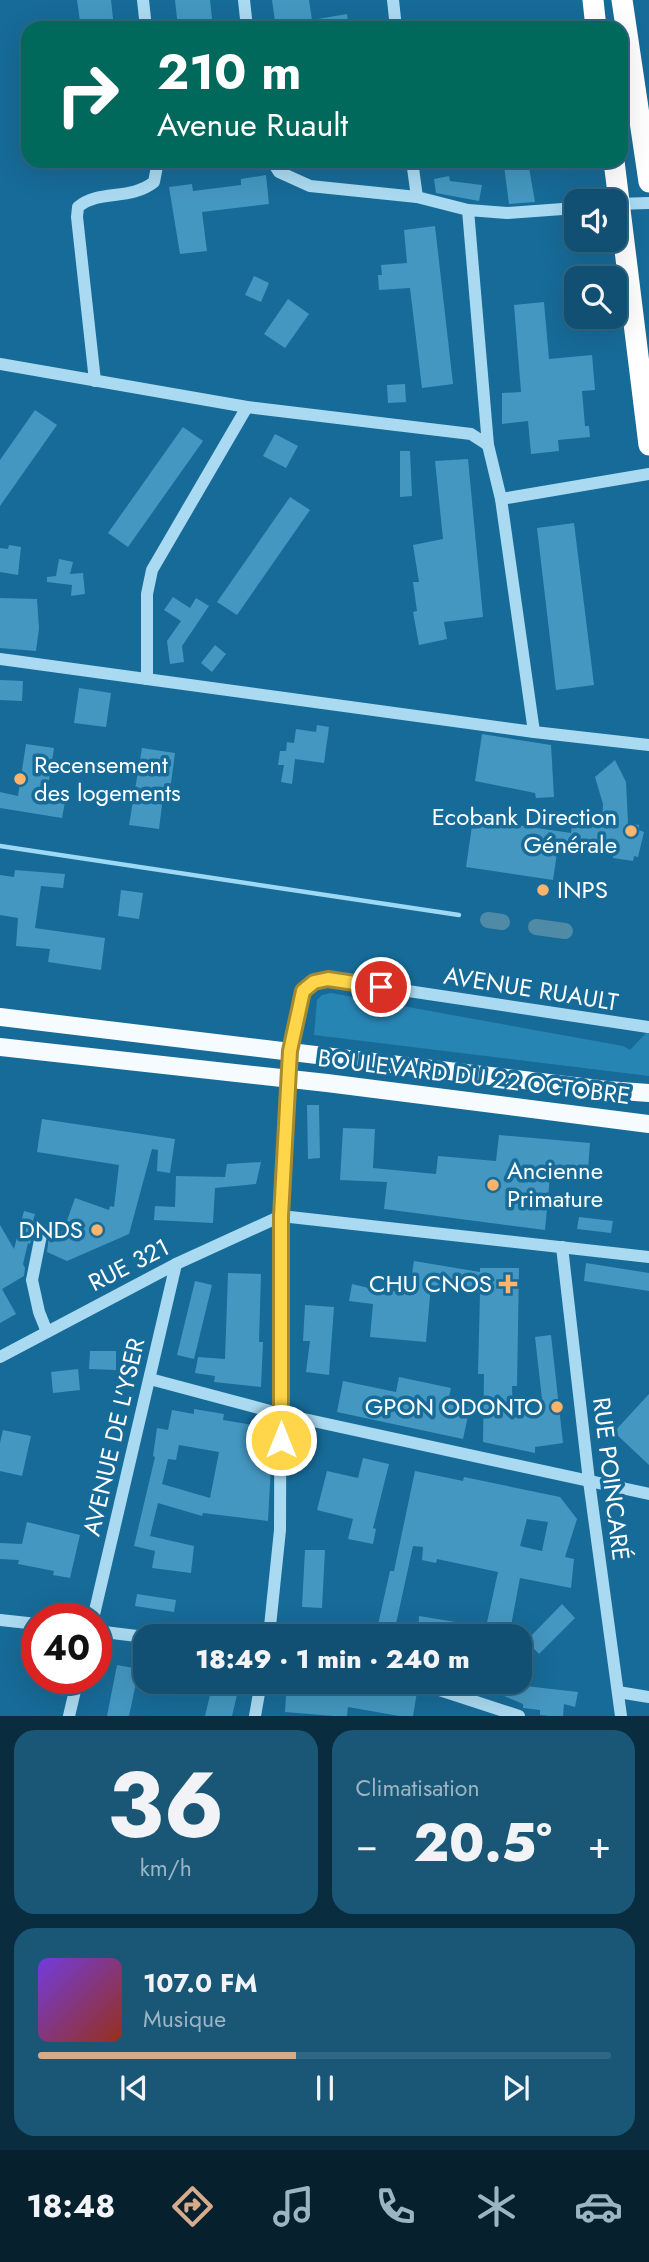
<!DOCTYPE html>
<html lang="fr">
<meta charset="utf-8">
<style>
body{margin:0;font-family:Jost,sans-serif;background:#1a5777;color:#f1f3f6;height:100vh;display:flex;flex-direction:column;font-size:26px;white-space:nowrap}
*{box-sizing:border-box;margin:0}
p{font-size:23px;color:#9cb5c4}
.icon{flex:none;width:38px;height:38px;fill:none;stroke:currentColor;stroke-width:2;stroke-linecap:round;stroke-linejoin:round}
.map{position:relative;height:1716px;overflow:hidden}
.details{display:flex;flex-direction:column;gap:14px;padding:14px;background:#092c3f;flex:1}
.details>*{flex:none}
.banner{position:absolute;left:21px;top:21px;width:607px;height:147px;border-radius:21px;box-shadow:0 7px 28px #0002,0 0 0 2px #306784;background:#00695c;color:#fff;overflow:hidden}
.controls{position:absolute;left:564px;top:189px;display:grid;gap:14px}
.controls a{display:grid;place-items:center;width:63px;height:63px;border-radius:14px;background:#115072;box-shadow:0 7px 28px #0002,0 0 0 2px #306784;font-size:35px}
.speed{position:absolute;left:21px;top:1603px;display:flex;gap:14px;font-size:35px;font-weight:700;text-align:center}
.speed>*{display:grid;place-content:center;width:91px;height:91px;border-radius:50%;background:#115072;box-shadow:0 7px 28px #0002,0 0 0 2px #306784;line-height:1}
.speed .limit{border:10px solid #d22;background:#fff;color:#111}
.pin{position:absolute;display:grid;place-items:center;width:60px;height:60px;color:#fff;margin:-30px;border:4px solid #fff;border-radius:50%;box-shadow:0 2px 7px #0007}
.me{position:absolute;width:77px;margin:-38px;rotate:0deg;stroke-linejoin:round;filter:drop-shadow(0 0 5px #0008)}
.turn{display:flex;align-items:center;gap:24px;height:147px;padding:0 21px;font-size:32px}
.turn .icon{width:91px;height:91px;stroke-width:2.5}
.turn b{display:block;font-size:49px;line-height:60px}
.big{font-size:52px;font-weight:800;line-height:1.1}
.details .tile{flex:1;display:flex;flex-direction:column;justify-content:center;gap:10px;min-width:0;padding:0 24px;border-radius:21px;background:#1a5777}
.details .dial{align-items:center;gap:0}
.dial b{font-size:91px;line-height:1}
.song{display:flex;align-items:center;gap:21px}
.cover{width:84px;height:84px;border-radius:10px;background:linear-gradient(135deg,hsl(260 70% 55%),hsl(10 70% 35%))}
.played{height:7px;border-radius:4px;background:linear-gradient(90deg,#d6ab8b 45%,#306784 45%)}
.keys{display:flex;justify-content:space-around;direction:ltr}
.heat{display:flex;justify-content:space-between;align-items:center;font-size:38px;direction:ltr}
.details .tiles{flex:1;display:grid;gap:14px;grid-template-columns:1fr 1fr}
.tile:last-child{grid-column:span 2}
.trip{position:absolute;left:133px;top:1624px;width:399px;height:70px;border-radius:21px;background:#115072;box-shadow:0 7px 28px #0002,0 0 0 2px #306784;font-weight:800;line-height:70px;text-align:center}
.tab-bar{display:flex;height:112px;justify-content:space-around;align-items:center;background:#07202e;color:#9cb5c4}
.tab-bar .icon{width:49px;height:49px}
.tab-bar .selected{color:#d6ab8b}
.tab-bar b{font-size:32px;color:#f1f3f6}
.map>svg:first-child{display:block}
.green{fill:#2785b4}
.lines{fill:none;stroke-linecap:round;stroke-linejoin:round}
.stream{stroke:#9dd8f4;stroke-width:4.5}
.canal{stroke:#4f8aa7;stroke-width:16}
.building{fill:#4497c0;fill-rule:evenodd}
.minor{stroke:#aadaf1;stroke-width:12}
.major{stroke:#f5fbff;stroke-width:18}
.highway{stroke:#fff;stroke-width:21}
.route-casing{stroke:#a68a30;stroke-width:18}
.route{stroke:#ffd54a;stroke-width:12}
.poi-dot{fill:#ffb46b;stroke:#176b98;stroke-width:2.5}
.labels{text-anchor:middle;stroke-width:7;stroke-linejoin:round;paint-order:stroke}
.poi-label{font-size:24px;fill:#fff;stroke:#176b98;text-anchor:end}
.street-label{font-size:24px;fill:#fff;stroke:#176b98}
</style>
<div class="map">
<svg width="649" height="1716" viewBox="0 0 649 1716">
<rect width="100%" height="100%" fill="#176b98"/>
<path class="green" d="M331,993L623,1046L630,1050L649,1030V1076L314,1035L317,1000L322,995Z"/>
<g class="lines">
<path class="stream" d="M0,846L459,915"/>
<g class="canal">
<path d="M488,920L502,922"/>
<path d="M536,927L565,931"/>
</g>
</g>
<g class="building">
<path d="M77,0H111L114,28H81Z"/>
<path d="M175,0H210L213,28H178Z"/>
<path d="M272,0H309L312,20L347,14L349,28H276Z"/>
<path d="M528,162L535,202L509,204L504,166Z"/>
<path d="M266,175L269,204L202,212L207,251L180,254L169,187L192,184L193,191L241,185V179Z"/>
<path d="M449,176L450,181L482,185L479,201L436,193L434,179Z"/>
<path d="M435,226L453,384L422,388L410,288L379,290L378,275H382L381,265L407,263L404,230Z"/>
<path d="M254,276L269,283L261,302L245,295Z"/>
<path d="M288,299L309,314L285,348L264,334Z"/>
<path d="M544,302L549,359L592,355L595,390L582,391L585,426H589L590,437L558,440L559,451L531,454L528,421L502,424V393L521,392L514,305Z"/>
<path d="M405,384L406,402L388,403L387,385Z"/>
<path d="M35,410L57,425L0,506V460Z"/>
<path d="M183,427L203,441L128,547L108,533Z"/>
<path d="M275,434L298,446L286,468L263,456Z"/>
<path d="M400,451H410L412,496L400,497Z"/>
<path d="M468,459L483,617L444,622L447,639L419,645L413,612L417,611L413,582H419L413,545L443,539L435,461Z"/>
<path d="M290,497L310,510L237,615L217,602Z"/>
<path d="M574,523L594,685L556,690L537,528Z"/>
<path d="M9,545L21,547L18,575L0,572V548L8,549Z"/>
<path d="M59,559L73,562L70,574L83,573L85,594L71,596L72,585L47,582V577L56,576Z"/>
<path d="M173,597L190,608L196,598L209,606L182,646L184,662L170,664L167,641L181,621L164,610Z"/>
<path d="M0,598L37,599L39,628L36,651L0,648Z"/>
<path d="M215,645L226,654L212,672L201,663Z"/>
<path d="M0,680L23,681L22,701L0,700Z"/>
<path d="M79,688L111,693L106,727L74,723Z"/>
<path d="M317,725L329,727L324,763L295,759L292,784L281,782L284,765H278L280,751H286L287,742L294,743L296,729L316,732Z"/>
<path d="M482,734L551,745L554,797L536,798L535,793L475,781Z"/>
<path d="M26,744L54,748L46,799L65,802L62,818L0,808V792L18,796Z"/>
<path d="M142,748L175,753L169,798L163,797L159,829L129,825Z"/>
<path d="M615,760L626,782L628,823L639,825V830L644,832L638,857L634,856L633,861L613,858V854L558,846L553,880L466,867L473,819L491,822L492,811L503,812L502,823L571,833L573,820L602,823L603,804L595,777Z"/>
<path d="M15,870L65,874L63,888L41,886L35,928L105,938L101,970L48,962L50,949L16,946L18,918L0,915V875L14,877Z"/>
<path d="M121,890L143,893L139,919L118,916Z"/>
<path d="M307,1105H319L320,1158L308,1159Z"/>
<path d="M42,1119L175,1139L170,1173L157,1171L158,1150L152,1149L129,1234L67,1261L47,1252L50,1227L63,1232L75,1198L109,1210L110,1206L114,1207L119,1165L37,1152Z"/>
<path d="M343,1128L375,1129L373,1168L436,1174L438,1156L496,1161L499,1135L590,1143L588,1169L551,1165L545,1230L384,1209L387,1182L340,1180Z"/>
<path d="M261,1162L256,1184L215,1188L213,1223L154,1220L155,1206L175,1207L176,1176L225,1177L227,1164Z"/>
<path d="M24,1211L35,1214L33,1221L37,1223L34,1228L30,1244L28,1243L23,1264L25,1268L24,1276L2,1289L16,1314L0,1323V1225L14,1249Z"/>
<path d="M579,1217L613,1221L611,1233L577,1229Z"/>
<path d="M414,1261L480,1272V1268H519L517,1386H512L513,1415L543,1408L535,1337L551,1335L563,1443L535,1447V1453L483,1442L484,1374H478L480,1293L431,1285L426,1342L370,1337L373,1304L349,1301L352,1284L373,1289L409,1293Z"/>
<path d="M586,1263L649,1273V1291L584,1281Z"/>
<path d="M228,1273L261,1274L259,1342H263L261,1387L214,1382L215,1376L195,1373L198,1357L225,1359Z"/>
<path d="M195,1281L212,1285L194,1359L177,1355Z"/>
<path d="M305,1305L334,1307L329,1375L306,1372L310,1341H303Z"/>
<path d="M90,1351H116V1370L89,1369Z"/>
<path d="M78,1369L80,1390L53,1393L51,1372Z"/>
<path d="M399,1377L451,1388L448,1402L470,1407L463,1439L337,1412L343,1381L396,1392Z"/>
<path d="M649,1394V1465L614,1432Z"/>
<path d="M194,1409L224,1414L223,1420L253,1425L272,1448L268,1521L203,1513L202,1516L158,1503L150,1536L194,1546L191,1573L152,1568L155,1551L134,1546L155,1457L153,1456L157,1428L168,1430L172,1410L194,1414ZM179,1445L219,1452L210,1498L162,1484L168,1459L176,1460Z"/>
<path d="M3,1430L31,1436L22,1476L0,1471V1443Z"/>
<path d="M363,1458L389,1464L373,1528L376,1529L373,1544L348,1539L353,1519L317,1510L327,1471L358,1478Z"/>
<path d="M415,1471L463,1481L464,1477L560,1497L577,1519L565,1557L574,1559L571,1588L520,1578L509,1636H418L419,1616L486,1627L498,1572L437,1559L436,1563L422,1560L423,1547L413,1546L394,1633L377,1629L390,1571H394ZM527,1519L548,1522L542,1551L520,1546Z"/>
<path d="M27,1522L80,1535L70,1578L53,1575L54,1571L18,1564L19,1560L0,1559V1543L22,1544Z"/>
<path d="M305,1550H325L322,1608L302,1607Z"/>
<path d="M137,1594L176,1600L174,1612L135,1606Z"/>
<path d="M562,1604L575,1618L539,1654L519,1633L532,1635Z"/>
<path d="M117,1665L139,1669L129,1716H107Z"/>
<path d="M198,1682H240L232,1716H205L210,1695L196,1692Z"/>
<path d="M287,1682H380L408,1687L417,1692L413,1716H399L348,1707L347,1716H333L285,1712Z"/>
<path d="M470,1682H505L525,1690V1686L578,1692L575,1707L564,1704L563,1716H548L540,1715V1710L523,1708V1704Z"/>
</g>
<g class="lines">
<g class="minor">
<path d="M143,0L146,28"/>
<path d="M244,0L247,28"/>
<path d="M393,0L396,28"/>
<path d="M272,161L279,172L310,186L417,197L468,210L507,213L576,208"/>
<path d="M412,161L417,197"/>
<path d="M615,204L649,203"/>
<path d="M468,210L488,445L501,499L534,732"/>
<path d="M0,364L247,407L471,434L488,445"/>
<path d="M95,381L77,217L78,207C99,189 130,201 154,182L158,161"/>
<path d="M501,499L649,474"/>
<path d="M0,659L534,732L649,745"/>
<path d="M147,679V594L152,570L247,407"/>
<path d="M281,1216L649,1257"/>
<path d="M42,1230L32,1280L39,1312L47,1332"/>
<path d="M562,1247L589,1481L621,1716"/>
<path d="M0,1357L176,1264L281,1216"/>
<path d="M150,1379L281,1414L649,1494"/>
<path d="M93,1619L176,1264"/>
<path d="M0,1620L37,1624"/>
<path d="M96,1631L145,1637"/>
<path d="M269,1636L280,1530L281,1216L290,1051L303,991L315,982L328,979L648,1027"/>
<path d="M415,1682L519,1716"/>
<path d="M618,1692L649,1697"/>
<path d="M69,1716L78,1678"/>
<path d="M255,1716L261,1682"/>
</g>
<g class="major">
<path d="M0,1017L607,1090L649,1093"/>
<path d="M0,1047L327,1083L649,1124"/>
</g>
<g class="highway">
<path d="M593,0L596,28"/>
<path d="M622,0L649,182"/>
<path d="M614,161L649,445"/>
</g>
</g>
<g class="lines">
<defs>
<path id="route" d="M281,1440V1216L290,1051L303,991L314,982L328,979L381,987"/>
</defs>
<use href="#route" class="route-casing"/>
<use href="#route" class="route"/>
</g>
<g class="poi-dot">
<circle cx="20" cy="779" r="7"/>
<circle cx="631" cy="831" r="7"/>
<circle cx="543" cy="890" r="7"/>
<circle cx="493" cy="1185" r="7"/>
<circle cx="97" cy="1230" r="7"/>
<path d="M504.5 1273.5h7v7h7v7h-7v7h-7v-7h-7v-7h7z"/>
<circle cx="557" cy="1407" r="7"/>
</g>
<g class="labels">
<g class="poi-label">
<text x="34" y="773" text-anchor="start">Recensement<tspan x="34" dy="28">des logements</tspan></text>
<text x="617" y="825">Ecobank Direction<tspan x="617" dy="28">Générale</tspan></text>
<text x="557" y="898" text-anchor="start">INPS</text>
<text x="507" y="1179" text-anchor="start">Ancienne<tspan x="507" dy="28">Primature</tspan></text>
<text x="83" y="1238">DNDS</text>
<text x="492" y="1292">CHU CNOS</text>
<text x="543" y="1415">GPON ODONTO</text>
</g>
<g class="street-label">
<text transform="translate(531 989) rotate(9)" y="8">AVENUE RUAULT</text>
<text transform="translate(474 1077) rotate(7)" y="8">BOULEVARD DU 22 OCTOBRE</text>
<text transform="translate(129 1265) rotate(-27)" y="8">RUE 321</text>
<text transform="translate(114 1437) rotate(-77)" y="8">AVENUE DE L'YSER</text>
<text transform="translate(611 1479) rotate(83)" y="8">RUE POINCARÉ</text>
</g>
</g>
</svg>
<div class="controls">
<a><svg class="icon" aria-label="sound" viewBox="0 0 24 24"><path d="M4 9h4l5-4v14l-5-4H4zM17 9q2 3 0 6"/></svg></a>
<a><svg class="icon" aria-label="search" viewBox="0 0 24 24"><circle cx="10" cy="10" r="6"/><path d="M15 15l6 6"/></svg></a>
</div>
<div class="speed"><div class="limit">40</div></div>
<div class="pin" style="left:381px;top:987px;background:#d93025"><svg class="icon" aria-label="arrive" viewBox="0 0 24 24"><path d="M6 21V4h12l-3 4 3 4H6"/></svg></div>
<svg class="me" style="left:281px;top:1440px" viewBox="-20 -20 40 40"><circle r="17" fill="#ffd54a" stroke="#fff" stroke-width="3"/><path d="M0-11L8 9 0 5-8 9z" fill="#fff"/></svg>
<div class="trip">18:49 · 1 min · 240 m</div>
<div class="banner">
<div class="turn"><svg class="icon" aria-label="right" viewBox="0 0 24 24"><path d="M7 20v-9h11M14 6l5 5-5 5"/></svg><div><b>210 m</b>Avenue Ruault</div></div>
</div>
</div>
<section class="details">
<div class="tiles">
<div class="tile dial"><b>36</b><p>km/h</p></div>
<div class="tile"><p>Climatisation</p>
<div class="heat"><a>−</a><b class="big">20.5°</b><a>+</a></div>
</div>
<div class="tile">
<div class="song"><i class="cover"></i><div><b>107.0 FM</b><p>Musique</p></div></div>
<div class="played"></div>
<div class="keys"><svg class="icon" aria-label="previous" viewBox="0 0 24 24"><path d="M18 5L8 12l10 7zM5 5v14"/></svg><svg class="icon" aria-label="pause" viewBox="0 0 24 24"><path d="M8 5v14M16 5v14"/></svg><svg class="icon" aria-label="next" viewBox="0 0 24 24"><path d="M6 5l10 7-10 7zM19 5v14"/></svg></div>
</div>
</div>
</section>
<nav class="tab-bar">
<b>18:48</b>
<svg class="icon selected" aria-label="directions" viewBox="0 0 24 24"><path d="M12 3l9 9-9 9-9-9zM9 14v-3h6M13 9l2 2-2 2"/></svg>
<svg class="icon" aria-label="music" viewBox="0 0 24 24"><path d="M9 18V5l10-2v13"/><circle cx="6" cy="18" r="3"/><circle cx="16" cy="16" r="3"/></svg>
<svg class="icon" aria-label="phone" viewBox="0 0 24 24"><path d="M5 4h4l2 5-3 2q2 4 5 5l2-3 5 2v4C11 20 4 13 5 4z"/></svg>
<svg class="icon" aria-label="climate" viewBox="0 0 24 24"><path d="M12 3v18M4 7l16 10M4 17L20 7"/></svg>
<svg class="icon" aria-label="car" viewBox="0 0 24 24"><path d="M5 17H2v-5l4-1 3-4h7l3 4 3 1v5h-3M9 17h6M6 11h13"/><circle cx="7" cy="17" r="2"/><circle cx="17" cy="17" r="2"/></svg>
</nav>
